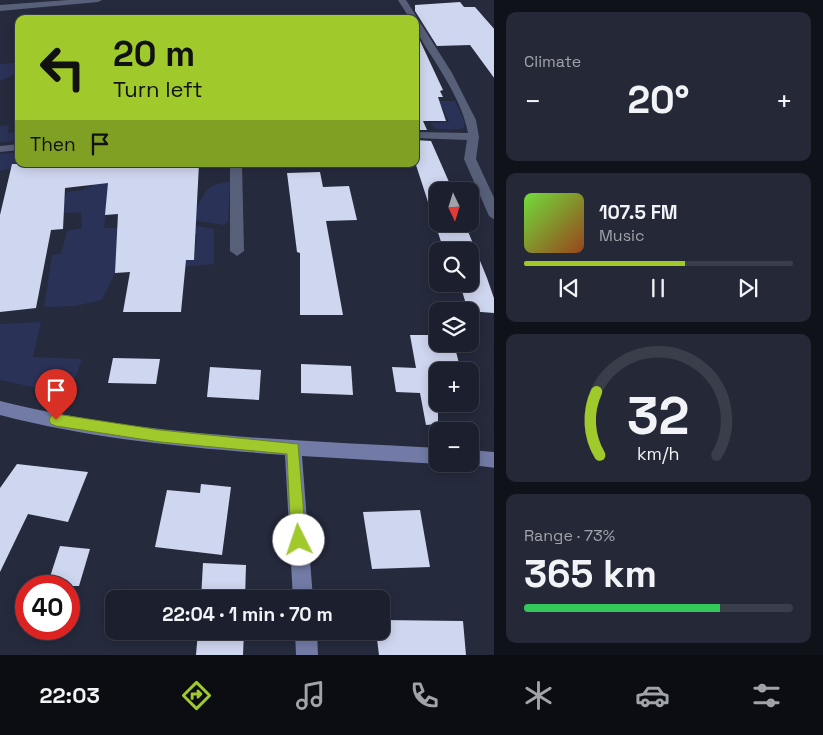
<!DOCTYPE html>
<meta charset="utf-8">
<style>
body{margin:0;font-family:"Space Grotesk",sans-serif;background:#252836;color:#f1f3f6;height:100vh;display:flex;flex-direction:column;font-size:19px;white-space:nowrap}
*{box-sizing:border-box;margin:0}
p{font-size:16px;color:#a0a3aa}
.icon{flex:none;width:28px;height:28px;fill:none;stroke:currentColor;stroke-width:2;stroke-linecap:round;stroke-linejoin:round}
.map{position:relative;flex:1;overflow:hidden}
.side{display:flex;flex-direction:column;gap:12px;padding:12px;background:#0f1219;width:329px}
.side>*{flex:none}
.guide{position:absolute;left:15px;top:15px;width:404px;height:152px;border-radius:10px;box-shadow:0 2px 12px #0003,0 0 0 1px #3a3e4a;background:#a0c92c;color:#111;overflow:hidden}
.needle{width:32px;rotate:176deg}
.tools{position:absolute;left:429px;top:182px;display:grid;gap:10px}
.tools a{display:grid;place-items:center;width:50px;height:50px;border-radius:10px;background:#1c202e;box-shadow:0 2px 12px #0003,0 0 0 1px #3a3e4a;font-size:25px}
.speed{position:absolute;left:15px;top:575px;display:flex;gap:10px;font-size:25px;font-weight:700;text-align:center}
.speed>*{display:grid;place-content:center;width:65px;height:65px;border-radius:50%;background:#1c202e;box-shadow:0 2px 12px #0003,0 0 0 1px #3a3e4a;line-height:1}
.speed .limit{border:8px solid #d22;background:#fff;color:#111}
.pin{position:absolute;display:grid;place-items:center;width:42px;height:42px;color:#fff;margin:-51px -21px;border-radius:50% 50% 50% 0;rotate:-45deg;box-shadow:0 0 5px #0007}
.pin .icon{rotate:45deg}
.me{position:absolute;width:55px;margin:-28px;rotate:356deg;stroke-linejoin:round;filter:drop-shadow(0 0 4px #0008)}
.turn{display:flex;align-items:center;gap:18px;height:105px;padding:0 15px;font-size:22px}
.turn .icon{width:65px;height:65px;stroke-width:2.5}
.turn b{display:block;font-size:35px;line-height:42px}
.then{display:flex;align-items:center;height:48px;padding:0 15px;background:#0003;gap:10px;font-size:19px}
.big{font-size:38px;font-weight:700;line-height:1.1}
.side .tile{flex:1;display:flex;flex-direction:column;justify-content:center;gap:8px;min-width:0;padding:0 18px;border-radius:10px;background:#252836}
.side .dial{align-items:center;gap:0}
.dial svg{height:130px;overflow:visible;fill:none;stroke:#3a3e4a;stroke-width:7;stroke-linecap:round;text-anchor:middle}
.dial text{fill:#f1f3f6;stroke:none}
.song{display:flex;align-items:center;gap:15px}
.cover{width:60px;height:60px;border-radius:8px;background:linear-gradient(135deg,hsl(100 70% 55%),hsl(20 70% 35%))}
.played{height:5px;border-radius:2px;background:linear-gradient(90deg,#a0c92c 60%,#3a3e4a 60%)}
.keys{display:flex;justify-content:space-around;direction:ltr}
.heat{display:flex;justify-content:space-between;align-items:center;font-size:28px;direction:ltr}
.charge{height:8px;border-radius:4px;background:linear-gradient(90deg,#34c759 73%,#3a3e4a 0)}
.trip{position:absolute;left:105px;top:590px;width:285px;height:50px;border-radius:10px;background:#1c202e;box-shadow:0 2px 12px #0003,0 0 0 1px #3a3e4a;font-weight:700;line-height:50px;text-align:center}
.menu{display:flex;height:80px;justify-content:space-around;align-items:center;background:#0b0d12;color:#a0a3aa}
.menu .icon{width:35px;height:35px}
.menu .on{color:#a0c92c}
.menu b{font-size:22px;color:#f1f3f6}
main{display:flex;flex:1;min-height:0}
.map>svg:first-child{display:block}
.green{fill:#2b3257}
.building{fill:#cfd6ef}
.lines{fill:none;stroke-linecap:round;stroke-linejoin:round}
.street{fill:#585f79;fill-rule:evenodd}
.secondary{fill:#717ba5;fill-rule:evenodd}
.route{fill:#a0c92c;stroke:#68831d}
</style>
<main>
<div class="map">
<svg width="495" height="655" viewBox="0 0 495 655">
<rect width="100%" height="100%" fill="#252a3d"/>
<g class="green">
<path d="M13,63L17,65L15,74L0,81V64Z"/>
<path d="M437,101H455L465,123L464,127L460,129H435L430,123L449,122L443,108Z"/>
<path d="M9,125L8,133L19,132V141L0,142V126Z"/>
<path d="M19,152L15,167L0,171V154Z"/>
<path d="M161,164H181L196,209C207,191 205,184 230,182L228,221L224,225L172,217L118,218L116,214L106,209L104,228H162L152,260H194L197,234H171V221L214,229V264L115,273L102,300L75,306L44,307L52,255L61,254L67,231L82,228L81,212L58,214C59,205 65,201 67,192L83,190L93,185L94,180L161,169Z"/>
<path d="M41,322L33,357L82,359L69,395L0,380V324Z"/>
</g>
<g class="building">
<path d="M460,2L464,7H475L495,30V79L470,45L437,46L415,11V5Z"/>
<path d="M415,30L443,90L440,91L443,97H438L446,121H423L427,130H415Z"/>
<path d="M415,140L431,141L453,191H438V224H465L487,278L495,301V313L468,311L460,284H470V251H444L415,162Z"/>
<path d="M12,164H199L194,260H186L181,312H123L130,272L115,273L118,214L105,215L108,183L65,188L63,229L51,230L36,308L0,312V215Z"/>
<path d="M320,172L323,187L349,186L357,220L326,221L343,315H300V253L297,252L287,173Z"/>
<path d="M410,335H438V344H454L461,371H438V424L426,425L420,393L396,392L392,367L416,368Z"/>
<path d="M113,358L160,359L156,384L108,383Z"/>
<path d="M301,364L351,366L353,395L301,393Z"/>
<path d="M210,367L261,370L259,400L207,397Z"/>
<path d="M17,464L88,472L68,522L28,514L0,572V488Z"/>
<path d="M201,484L231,487L222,555L155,547L167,490L200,493Z"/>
<path d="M420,510L430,567L372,569L363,512Z"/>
<path d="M60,546L90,549L79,586H47Z"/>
<path d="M203,563L246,565L245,599H201Z"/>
<path d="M381,620L463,621L466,655H379L376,631H381Z"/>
<path d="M198,631H244L243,655H196Z"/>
</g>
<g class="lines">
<g class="street">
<path d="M68,0H102L98,2L0,11V5Z"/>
<path d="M398,0H406L452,73L476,120L479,137L476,159L495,200V220L489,216L464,159L467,140L415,138V132L468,133C464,109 449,84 436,63C428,49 415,35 415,19H410Z"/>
<path d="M19,144V150L0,152V146Z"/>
<path d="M230,164H242L244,251L237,256L230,251Z"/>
</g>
<g class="secondary">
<path d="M0,401C140,436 294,440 438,448L439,464L302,456L313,599H293L285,455C190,448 92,439 0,415Z"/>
<path d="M470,450L495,452V468L464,464H470Z"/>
<path d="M295,631H317L318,655H296Z"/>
</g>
</g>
<path class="route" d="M56,414L160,430L298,444L306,540L304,545L299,547L294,545L291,540L287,454L160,442L56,426L51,424L49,420L51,416Z"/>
</svg>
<div class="tools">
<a><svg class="needle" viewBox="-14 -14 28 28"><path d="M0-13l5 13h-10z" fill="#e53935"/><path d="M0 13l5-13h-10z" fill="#a0a3aa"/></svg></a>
<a><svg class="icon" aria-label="search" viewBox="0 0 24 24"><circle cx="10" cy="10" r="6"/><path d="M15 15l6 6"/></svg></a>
<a><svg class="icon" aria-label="layers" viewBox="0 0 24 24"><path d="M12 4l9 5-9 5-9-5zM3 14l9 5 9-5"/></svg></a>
<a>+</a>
<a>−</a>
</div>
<div class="speed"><div class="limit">40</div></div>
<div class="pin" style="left:56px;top:420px;background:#d93025"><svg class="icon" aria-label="arrive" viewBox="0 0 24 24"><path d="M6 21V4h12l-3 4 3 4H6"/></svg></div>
<svg class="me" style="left:299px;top:540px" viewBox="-20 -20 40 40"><circle r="19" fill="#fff"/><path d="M0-13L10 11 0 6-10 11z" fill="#a0c92c"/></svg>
<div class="trip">22:04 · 1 min · 70 m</div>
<div class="guide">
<div class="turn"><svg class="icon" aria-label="left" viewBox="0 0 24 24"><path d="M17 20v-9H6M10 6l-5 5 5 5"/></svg><div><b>20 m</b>Turn left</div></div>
<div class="then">Then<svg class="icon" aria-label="arrive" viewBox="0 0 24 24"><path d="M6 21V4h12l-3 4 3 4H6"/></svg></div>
</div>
</div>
<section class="side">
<div class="tile"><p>Climate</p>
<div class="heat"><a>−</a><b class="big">20°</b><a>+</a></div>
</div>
<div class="tile">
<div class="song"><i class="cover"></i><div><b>107.5 FM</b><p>Music</p></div></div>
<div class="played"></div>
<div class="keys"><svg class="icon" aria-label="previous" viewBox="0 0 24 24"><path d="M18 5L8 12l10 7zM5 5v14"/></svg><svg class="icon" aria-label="pause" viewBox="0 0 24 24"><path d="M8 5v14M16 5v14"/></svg><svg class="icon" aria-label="next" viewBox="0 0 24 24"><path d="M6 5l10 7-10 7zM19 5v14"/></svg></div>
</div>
<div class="tile dial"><svg viewBox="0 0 100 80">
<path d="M14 69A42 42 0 1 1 86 69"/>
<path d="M14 69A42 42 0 0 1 12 30" stroke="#a0c92c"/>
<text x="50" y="56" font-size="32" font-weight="700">32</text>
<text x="50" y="72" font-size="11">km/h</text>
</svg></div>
<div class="tile"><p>Range · 73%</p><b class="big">365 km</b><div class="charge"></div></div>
</section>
</main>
<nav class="menu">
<b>22:03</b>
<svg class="icon on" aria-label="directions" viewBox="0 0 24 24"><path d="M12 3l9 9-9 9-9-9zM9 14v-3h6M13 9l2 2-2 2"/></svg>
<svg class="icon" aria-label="music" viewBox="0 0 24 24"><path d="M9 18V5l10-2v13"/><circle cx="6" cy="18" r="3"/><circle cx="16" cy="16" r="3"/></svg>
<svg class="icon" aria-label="phone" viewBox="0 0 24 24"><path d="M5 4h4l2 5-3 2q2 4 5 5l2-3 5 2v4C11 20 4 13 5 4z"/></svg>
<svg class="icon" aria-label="climate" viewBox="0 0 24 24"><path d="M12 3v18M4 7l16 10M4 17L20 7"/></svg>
<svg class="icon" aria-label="car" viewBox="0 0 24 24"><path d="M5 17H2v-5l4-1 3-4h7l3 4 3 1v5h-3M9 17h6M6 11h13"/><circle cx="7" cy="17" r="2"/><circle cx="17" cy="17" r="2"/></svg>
<svg class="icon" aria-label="filters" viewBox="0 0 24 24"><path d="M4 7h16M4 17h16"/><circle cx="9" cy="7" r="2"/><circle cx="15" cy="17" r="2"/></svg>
</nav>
